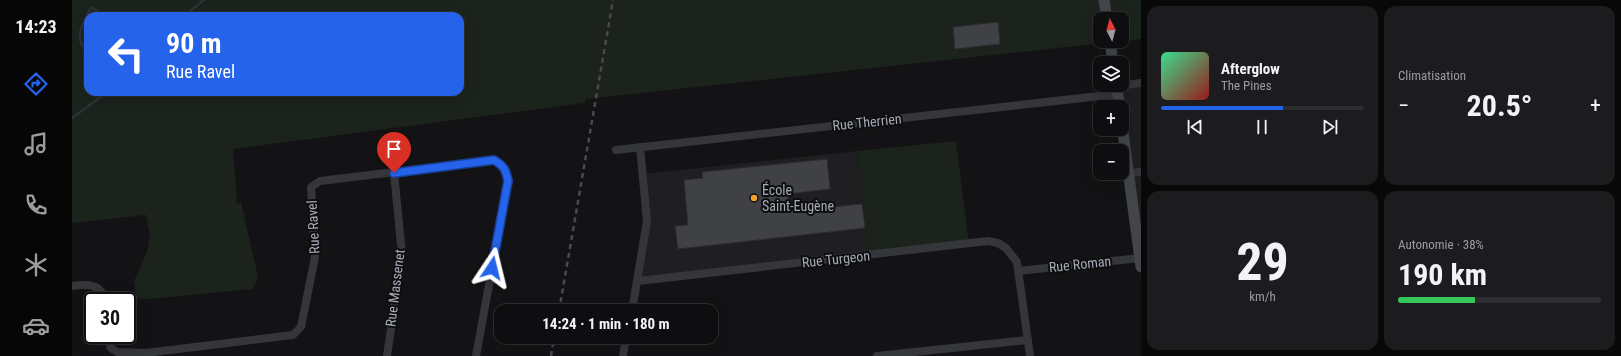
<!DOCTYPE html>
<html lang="fr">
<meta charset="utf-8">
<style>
body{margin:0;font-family:"Roboto Condensed",sans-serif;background:#1c1c1e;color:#f1f3f6;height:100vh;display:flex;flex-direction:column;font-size:15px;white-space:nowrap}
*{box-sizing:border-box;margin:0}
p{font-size:13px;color:#9b9c9f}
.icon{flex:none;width:22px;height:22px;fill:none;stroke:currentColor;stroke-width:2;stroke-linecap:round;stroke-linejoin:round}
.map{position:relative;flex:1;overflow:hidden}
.panel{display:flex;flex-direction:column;gap:6px;padding:6px;background:#080809;width:480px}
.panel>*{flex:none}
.banner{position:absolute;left:12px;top:12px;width:380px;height:84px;border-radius:12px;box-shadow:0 4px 16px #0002,0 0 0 1px #2e2e30;background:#2563eb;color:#fff;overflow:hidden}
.needle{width:26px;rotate:354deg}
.buttons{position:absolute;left:1021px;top:12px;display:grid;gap:8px}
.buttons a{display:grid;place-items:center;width:36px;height:36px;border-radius:8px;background:#0e0e10;box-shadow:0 4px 16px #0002,0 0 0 1px #2e2e30;font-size:20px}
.speed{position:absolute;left:12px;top:292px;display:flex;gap:8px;font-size:20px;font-weight:700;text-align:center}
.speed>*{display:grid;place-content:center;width:52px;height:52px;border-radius:50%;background:#0e0e10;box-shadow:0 4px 16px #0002,0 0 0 1px #2e2e30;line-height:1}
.speed .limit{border:2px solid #111;border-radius:6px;background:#fff;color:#111}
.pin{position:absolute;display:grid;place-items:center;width:34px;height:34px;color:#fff;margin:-41px -17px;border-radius:50% 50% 50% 0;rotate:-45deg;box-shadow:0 0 4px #0007}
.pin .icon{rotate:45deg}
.me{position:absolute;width:44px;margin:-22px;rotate:10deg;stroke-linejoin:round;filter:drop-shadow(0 0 3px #0008)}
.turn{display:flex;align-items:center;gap:14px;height:84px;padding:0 16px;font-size:18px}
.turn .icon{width:52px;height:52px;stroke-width:2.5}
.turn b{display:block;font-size:28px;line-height:34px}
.big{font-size:30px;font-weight:700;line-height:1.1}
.panel .widget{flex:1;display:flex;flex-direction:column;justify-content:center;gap:6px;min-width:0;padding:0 14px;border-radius:12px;background:#1c1c1e}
.panel .dial{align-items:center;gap:0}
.dial b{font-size:52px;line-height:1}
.song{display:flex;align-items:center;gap:12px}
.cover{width:48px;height:48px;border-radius:6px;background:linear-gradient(135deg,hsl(150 70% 55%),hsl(0 70% 35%))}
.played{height:4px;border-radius:2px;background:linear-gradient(90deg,#2563eb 60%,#2e2e30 60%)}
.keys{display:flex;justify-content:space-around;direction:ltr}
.heat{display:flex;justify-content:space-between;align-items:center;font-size:22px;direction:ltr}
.charge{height:6px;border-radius:3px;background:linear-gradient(90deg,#34c759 38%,#2e2e30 0)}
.panel .tiles{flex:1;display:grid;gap:6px;grid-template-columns:repeat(2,1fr)}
.trip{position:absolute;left:422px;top:304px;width:224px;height:40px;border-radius:12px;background:#0e0e10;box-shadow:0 4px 16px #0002,0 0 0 1px #2e2e30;font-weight:700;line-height:40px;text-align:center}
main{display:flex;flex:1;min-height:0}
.tabs{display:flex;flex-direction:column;width:72px;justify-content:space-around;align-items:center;background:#060606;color:#9b9c9f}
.tabs .icon{width:28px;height:28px}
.tabs .selected{color:#2563eb}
.tabs b{font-size:18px;color:#f1f3f6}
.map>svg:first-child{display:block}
.built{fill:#1f1f22}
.green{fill:#1b231c;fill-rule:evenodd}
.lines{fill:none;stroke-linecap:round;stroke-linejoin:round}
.stream{stroke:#293339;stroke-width:2.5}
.building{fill:#3f4145;stroke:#2d2d31}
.street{stroke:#34363a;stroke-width:8}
.secondary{stroke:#42454a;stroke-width:11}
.rail{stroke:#474a4f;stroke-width:2.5;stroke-dasharray:5 4;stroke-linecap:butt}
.route-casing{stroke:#184099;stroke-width:10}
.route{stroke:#2563eb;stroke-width:7}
.poi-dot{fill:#f4a22d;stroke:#0e0e10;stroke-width:1.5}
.labels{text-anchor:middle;stroke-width:4;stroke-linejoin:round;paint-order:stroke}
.street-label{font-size:14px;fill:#a5abb6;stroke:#0e0e10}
.poi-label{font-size:14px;fill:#a5abb6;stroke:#0e0e10;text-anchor:start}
</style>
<main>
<nav class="tabs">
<b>14:23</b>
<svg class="icon selected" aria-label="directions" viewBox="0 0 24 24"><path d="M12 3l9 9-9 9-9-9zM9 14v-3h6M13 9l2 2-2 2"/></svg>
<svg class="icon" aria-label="music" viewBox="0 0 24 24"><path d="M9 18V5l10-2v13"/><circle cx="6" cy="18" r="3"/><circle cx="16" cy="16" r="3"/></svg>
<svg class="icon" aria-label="phone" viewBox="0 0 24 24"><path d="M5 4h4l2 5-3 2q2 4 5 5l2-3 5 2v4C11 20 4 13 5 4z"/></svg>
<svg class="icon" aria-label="climate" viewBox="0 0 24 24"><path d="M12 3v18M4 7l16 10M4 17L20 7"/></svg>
<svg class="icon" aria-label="car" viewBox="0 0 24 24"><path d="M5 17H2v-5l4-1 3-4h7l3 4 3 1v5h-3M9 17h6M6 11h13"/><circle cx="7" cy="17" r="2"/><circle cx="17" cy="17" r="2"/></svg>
</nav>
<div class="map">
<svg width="1069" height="356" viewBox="0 0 1069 356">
<rect width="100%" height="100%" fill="#131315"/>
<g class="built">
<path d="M1069,83V268L1050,126V107L1045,86Z"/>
<path d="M785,151L797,255L566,281L575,221L571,174Z"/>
</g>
<g class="green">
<path d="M0,0H1069V39L513,99V103L161,149L165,204L169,202L186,277L181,289L77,299L64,298L62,281L75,252L78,235L74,215L0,223ZM16,16H388V92H16ZM1028,19H1050V41H1028Z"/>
<path d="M884,141L897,244L797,255L785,151Z"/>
</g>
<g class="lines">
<g class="stream">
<path d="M112,16L132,0"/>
<path d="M16,56C1,34 9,29 19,7L34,16"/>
<path d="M0,118L30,96V92"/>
</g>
</g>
<g class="building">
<path d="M926,22L928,44L883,49L881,27Z"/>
<path d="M755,159L758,189L716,194L717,211L790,204L793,228L606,249L603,226L616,225L612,180L631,178L630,172Z"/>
</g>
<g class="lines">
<g class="street">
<path d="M1045,86L1069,83"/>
<path d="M544,150L1046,94"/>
<path d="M1057,173L1069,172"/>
<path d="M946,271L1069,258"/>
<path d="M566,281L916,241L926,243L934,248L945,262L958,356"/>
<path d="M0,286C13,284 31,283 32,301"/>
<path d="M560,311L575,221L568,147"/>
<path d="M35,335L39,348L45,352L74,353L221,335L229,327L243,257L239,187L248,181L422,160L434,170L436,181L404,356"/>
<path d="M315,356L330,254L322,173"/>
<path d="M551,356L554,337"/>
<path d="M805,356L956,340"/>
</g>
<g class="secondary">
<path d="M1032,0L1035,19"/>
<path d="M1038,41L1041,63"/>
<path d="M1044,85L1048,107"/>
<path d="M1050,125L1069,267"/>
</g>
<g class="rail">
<path d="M487,311L541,0"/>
<path d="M479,356L482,337"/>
</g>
</g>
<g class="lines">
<defs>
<path id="route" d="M322,173L422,160C432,166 434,170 436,181L420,268"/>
</defs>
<use href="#route" class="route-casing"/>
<use href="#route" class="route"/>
</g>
<circle class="poi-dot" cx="682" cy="198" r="4"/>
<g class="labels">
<g class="street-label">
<text transform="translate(795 122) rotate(-6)" y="5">Rue Therrien</text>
<text transform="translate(241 227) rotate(-93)" y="5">Rue Ravel</text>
<text transform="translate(764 259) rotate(-6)" y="5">Rue Turgeon</text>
<text transform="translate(1008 264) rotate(-6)" y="5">Rue Roman</text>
<text transform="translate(323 288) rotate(-83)" y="5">Rue Massenet</text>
</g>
<g class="poi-label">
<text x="690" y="195">École<tspan x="690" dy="16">Saint-Eugène</tspan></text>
</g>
</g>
</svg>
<div class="buttons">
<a><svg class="needle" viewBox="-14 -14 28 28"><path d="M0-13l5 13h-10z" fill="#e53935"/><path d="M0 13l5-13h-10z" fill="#9b9c9f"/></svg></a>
<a><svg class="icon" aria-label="layers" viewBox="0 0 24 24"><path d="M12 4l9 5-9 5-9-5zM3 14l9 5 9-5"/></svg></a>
<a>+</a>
<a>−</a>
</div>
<div class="speed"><div class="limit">30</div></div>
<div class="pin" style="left:322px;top:173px;background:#d93025"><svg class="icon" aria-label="arrive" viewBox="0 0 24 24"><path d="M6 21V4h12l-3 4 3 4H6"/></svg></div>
<svg class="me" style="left:420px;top:268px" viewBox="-20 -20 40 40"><path d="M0-17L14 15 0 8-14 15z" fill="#2563eb" stroke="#fff" stroke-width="4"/></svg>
<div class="trip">14:24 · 1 min · 180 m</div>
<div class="banner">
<div class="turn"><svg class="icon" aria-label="left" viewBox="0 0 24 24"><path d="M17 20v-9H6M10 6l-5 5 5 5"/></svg><div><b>90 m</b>Rue Ravel</div></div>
</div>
</div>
<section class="panel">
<div class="tiles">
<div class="widget">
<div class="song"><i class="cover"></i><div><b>Afterglow</b><p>The Pines</p></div></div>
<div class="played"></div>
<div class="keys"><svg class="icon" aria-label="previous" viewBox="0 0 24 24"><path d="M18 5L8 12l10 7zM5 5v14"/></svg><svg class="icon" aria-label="pause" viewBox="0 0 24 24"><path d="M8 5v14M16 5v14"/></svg><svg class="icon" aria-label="next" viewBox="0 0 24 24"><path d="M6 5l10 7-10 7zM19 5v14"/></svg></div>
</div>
<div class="widget"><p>Climatisation</p>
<div class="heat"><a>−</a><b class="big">20.5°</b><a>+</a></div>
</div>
<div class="widget dial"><b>29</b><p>km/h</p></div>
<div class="widget"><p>Autonomie · 38%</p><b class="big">190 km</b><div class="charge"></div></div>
</div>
</section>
</main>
